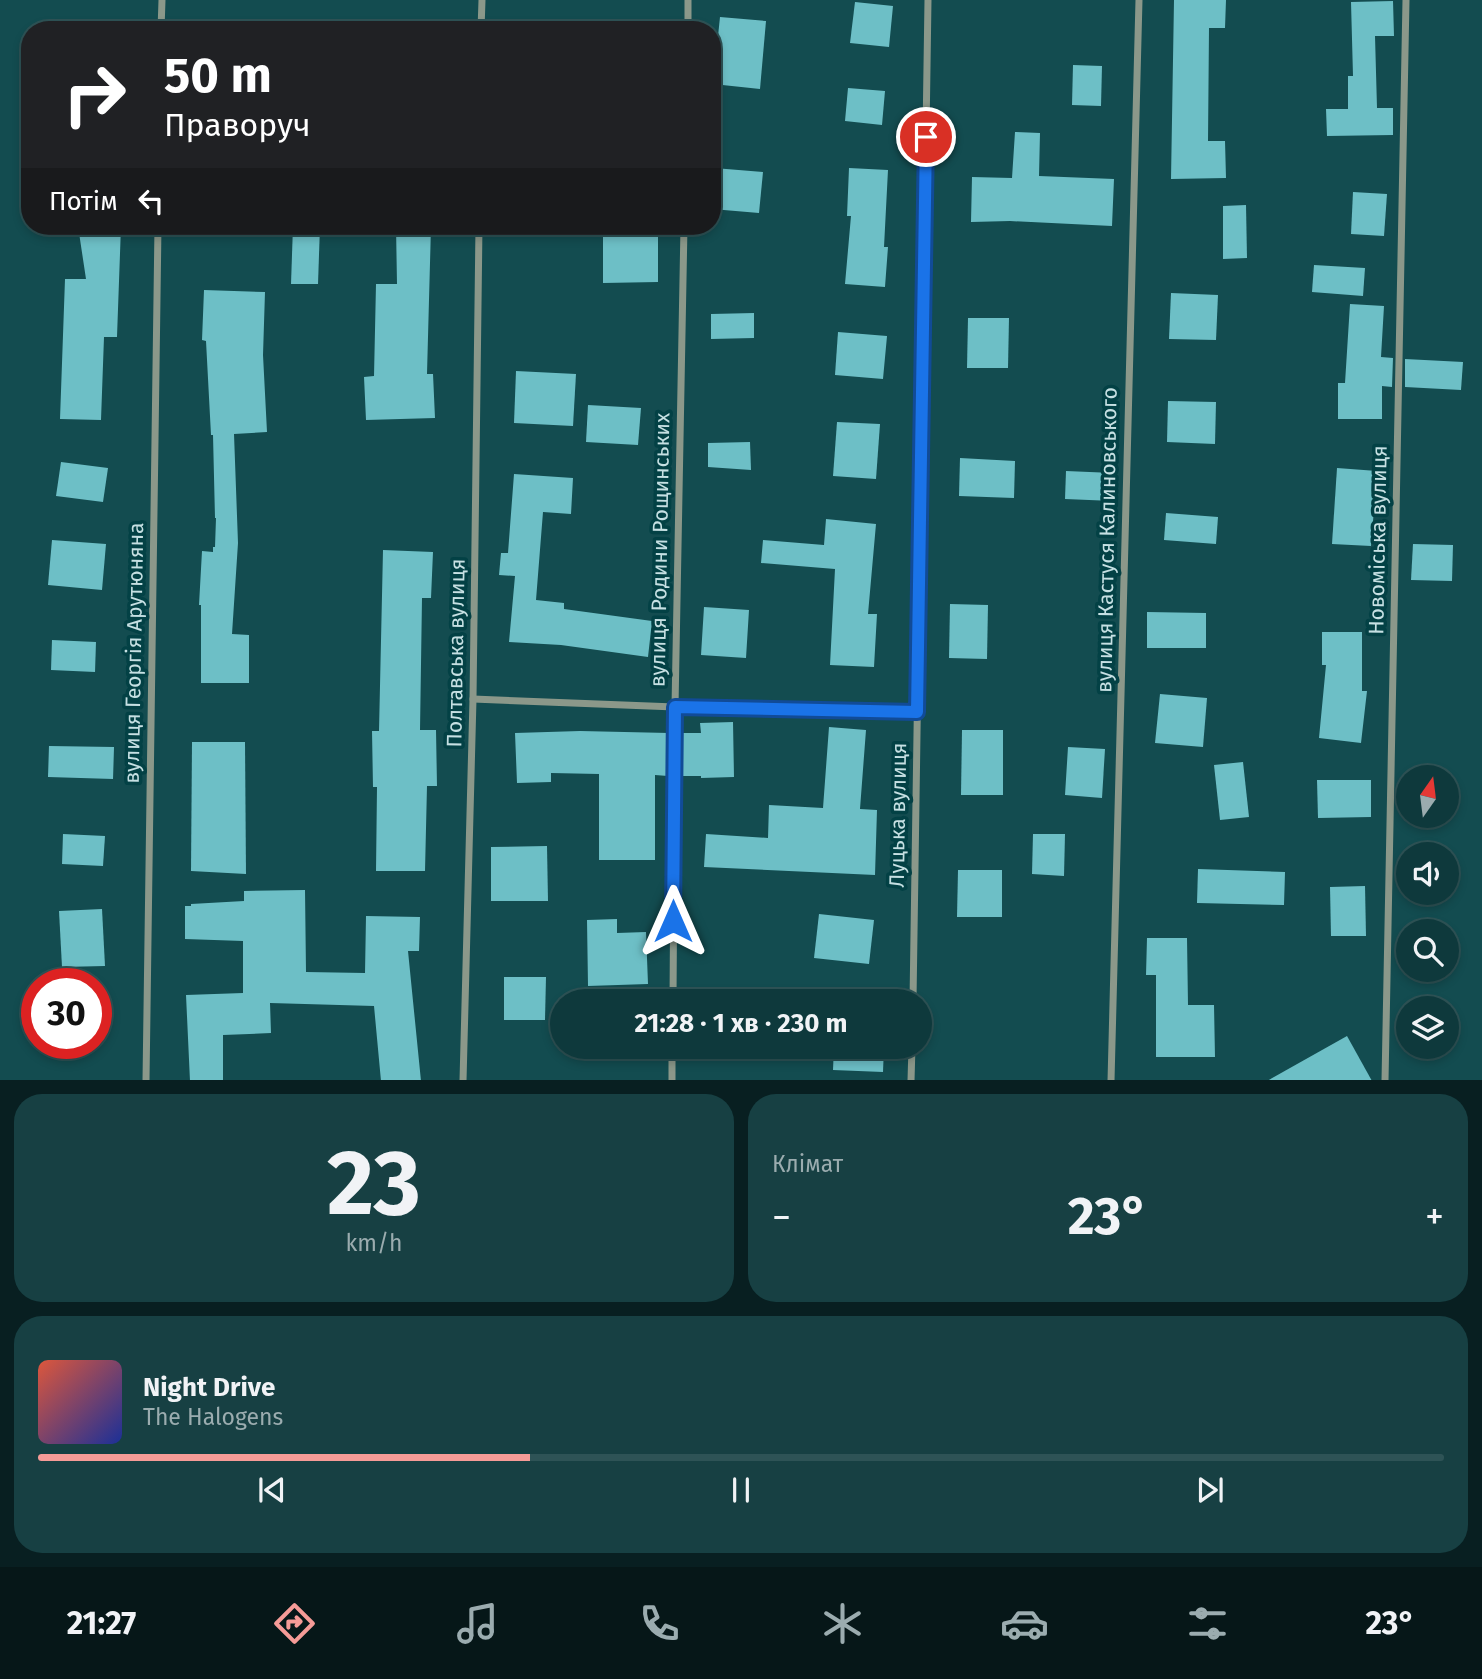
<!DOCTYPE html>
<html lang="uk">
<meta charset="utf-8">
<style>
body{margin:0;font-family:"Fira Sans",sans-serif;background:#174043;color:#f1f3f6;height:100vh;display:flex;flex-direction:column;font-size:26px;white-space:nowrap}
*{box-sizing:border-box;margin:0}
p{font-size:23px;color:#9bacaf}
.icon{flex:none;width:38px;height:38px;fill:none;stroke:currentColor;stroke-width:2;stroke-linecap:round;stroke-linejoin:round}
.map{position:relative;height:1080px;overflow:hidden}
.sheet{display:flex;flex-direction:column;gap:14px;padding:14px;background:#081f21;flex:1}
.sheet>*{flex:none}
.banner{position:absolute;left:21px;top:21px;width:700px;height:214px;border-radius:28px;box-shadow:0 4px 10px #0003,0 0 0 2px #2e5356;background:#202124;color:#fff;overflow:hidden}
.needle{width:46px;rotate:14deg}
.controls{position:absolute;left:1396px;top:765px;display:grid;gap:14px}
.controls a{display:grid;place-items:center;width:63px;height:63px;border-radius:50%;background:#0e393c;box-shadow:0 4px 10px #0003,0 0 0 2px #2e5356;font-size:35px}
.speed{position:absolute;left:21px;top:968px;display:flex;gap:14px;font-size:35px;font-weight:700;text-align:center}
.speed>*{display:grid;place-content:center;width:91px;height:91px;border-radius:50%;background:#0e393c;box-shadow:0 4px 10px #0003,0 0 0 2px #2e5356;line-height:1}
.speed .limit{border:10px solid #d22;background:#fff;color:#111}
.pin{position:absolute;display:grid;place-items:center;width:60px;height:60px;color:#fff;margin:-30px;border:4px solid #fff;border-radius:50%;box-shadow:0 2px 7px #0007}
.me{position:absolute;width:77px;margin:-38px;rotate:0deg;stroke-linejoin:round;filter:drop-shadow(0 0 5px #0008)}
.turn{display:flex;align-items:center;gap:24px;height:147px;padding:0 28px;font-size:32px}
.turn .icon{width:91px;height:91px;stroke-width:2.5}
.turn b{display:block;font-size:49px;line-height:60px}
.then{display:flex;align-items:center;height:66px;padding:0 28px;background:#0003;gap:14px;font-size:26px}
.big{font-size:52px;font-weight:700;line-height:1.1}
.sheet .card{flex:1;display:flex;flex-direction:column;justify-content:center;gap:10px;min-width:0;padding:0 24px;border-radius:28px;background:#174043}
.sheet .dial{align-items:center;gap:0}
.dial b{font-size:91px;line-height:1}
.song{display:flex;align-items:center;gap:21px}
.cover{width:84px;height:84px;border-radius:10px;background:linear-gradient(135deg,hsl(10 70% 55%),hsl(230 70% 35%))}
.played{height:7px;border-radius:4px;background:linear-gradient(90deg,#f59b97 35%,#2e5356 35%)}
.keys{display:flex;justify-content:space-around;direction:ltr}
.heat{display:flex;justify-content:space-between;align-items:center;font-size:38px;direction:ltr}
.sheet .tiles{flex:1;display:grid;gap:14px;grid-template-columns:1fr 1fr}
.card:last-child{grid-column:span 2}
.trip{position:absolute;left:550px;top:989px;width:382px;height:70px;border-radius:35px;background:#0e393c;box-shadow:0 4px 10px #0003,0 0 0 2px #2e5356;font-weight:700;line-height:70px;text-align:center}
.menu{display:flex;height:112px;justify-content:space-around;align-items:center;background:#061718;color:#9bacaf}
.menu .icon{width:49px;height:49px}
.menu .selected{color:#f59b97}
.menu b{font-size:32px;color:#f1f3f6}
.map>svg:first-child{display:block}
.building{fill:#6dbfc6}
.lines{fill:none;stroke-linecap:round;stroke-linejoin:round}
.minor{stroke:#8b988a;stroke-width:7}
.route-casing{stroke:#114b97;stroke-width:18}
.route{stroke:#1a73e8;stroke-width:12}
.labels{text-anchor:middle;stroke-width:7;stroke-linejoin:round;paint-order:stroke}
.street-label{font-size:21px;fill:#c6e0e3;stroke:#034145}
</style>
<div class="map">
<svg width="1482" height="1081" viewBox="0 0 1482 1081">
<rect width="100%" height="100%" fill="#134c50"/>
<g class="building">
<path d="M1174,0H1226L1225,28H1209L1208,141H1225L1226,178L1171,179Z"/>
<path d="M1393,1L1394,36H1375L1377,108H1393V135L1327,136L1326,109H1348V76H1353L1351,2Z"/>
<path d="M855,2L893,6L889,47L850,43Z"/>
<path d="M720,17L766,21L760,89L713,84Z"/>
<path d="M1073,65L1102,66L1101,106L1072,105Z"/>
<path d="M848,88L885,91L882,125L845,121Z"/>
<path d="M1015,132L1040,133L1039,176L1114,179L1112,226L1010,221L971,222L972,177L1012,178Z"/>
<path d="M714,168L763,172L759,213L712,209Z"/>
<path d="M849,168L888,170L884,247H888L885,287L845,284L851,216H847Z"/>
<path d="M1353,192L1387,194L1384,236L1351,234Z"/>
<path d="M1246,205L1247,258L1223,259V206Z"/>
<path d="M78,226H121L117,337H104L101,420L60,419L65,279H86Z"/>
<path d="M293,226H320L318,284H291Z"/>
<path d="M396,226H431L427,374H433L435,418L366,420L364,377L374,376L376,284H397Z"/>
<path d="M603,236H658V282L603,283Z"/>
<path d="M1314,265L1365,268L1363,296L1312,292Z"/>
<path d="M204,290L265,292L263,355L267,432L234,434L238,543L232,634L249,635V683H201V605H199L202,551L213,552V547H215L216,518H215L213,435H211L206,341L202,340Z"/>
<path d="M1171,293L1218,295L1216,340L1169,339Z"/>
<path d="M1350,304L1384,306L1381,357L1393,358L1392,387L1382,386V419H1338V383H1345Z"/>
<path d="M754,313V338L711,339V314Z"/>
<path d="M968,318H1009L1008,368H967Z"/>
<path d="M838,332L887,336L883,379L835,375Z"/>
<path d="M1405,359L1463,362L1461,390L1405,387Z"/>
<path d="M516,371L576,374L573,426L514,423Z"/>
<path d="M1168,401L1216,402L1215,444L1167,442Z"/>
<path d="M588,405L641,408L638,445L586,442Z"/>
<path d="M837,422L880,424L876,479L833,476Z"/>
<path d="M750,442L751,470L708,467V443Z"/>
<path d="M960,458L1015,461L1014,498L959,496Z"/>
<path d="M61,462L108,468L103,502L56,496Z"/>
<path d="M1337,468L1377,471L1371,546L1332,544Z"/>
<path d="M1066,471L1113,473V501L1065,499Z"/>
<path d="M514,474L573,478L571,514L543,512L536,600L564,603V609L652,621L648,657L561,645L509,642L515,576L499,575L501,553H508Z"/>
<path d="M1166,513L1218,517L1216,544L1164,540Z"/>
<path d="M826,519L876,524L868,614H877L874,667L830,665L835,569L761,563L763,540L824,545Z"/>
<path d="M52,540L106,544L102,590L48,585Z"/>
<path d="M1413,544L1453,545L1452,581L1411,580Z"/>
<path d="M383,550L433,552L431,598H422L420,730H436L437,786H427L425,871H376L377,787H373L372,731H379Z"/>
<path d="M950,604L988,605L987,659L949,658Z"/>
<path d="M704,607L749,610L746,658L701,655Z"/>
<path d="M1147,612L1206,613V648H1147Z"/>
<path d="M1322,632H1362V691H1367L1361,743L1319,738L1326,665H1322Z"/>
<path d="M52,640L96,642L95,672L51,670Z"/>
<path d="M1160,694L1207,698L1203,747L1155,743Z"/>
<path d="M733,722L734,777L701,778V776H681V733H701L700,723Z"/>
<path d="M829,727L866,730L860,809L877,810L875,875L704,867L706,834L768,838L769,805L823,808Z"/>
<path d="M962,730H1003V795H961Z"/>
<path d="M580,731L669,733L668,776L655,775V860H599V774L551,773V782L517,783L515,733Z"/>
<path d="M192,742H245L246,874L191,871Z"/>
<path d="M49,746L114,747L113,779L48,777Z"/>
<path d="M1068,747L1105,749L1102,798L1065,795Z"/>
<path d="M1243,762L1249,817L1220,820L1214,765Z"/>
<path d="M1317,780H1371V817L1318,818Z"/>
<path d="M63,834L105,836L103,866L62,864Z"/>
<path d="M1033,834H1065L1064,876L1032,874Z"/>
<path d="M547,846L548,901H491V847Z"/>
<path d="M1198,869L1285,872L1284,905L1197,903Z"/>
<path d="M958,870H1002V917H957Z"/>
<path d="M1365,886L1366,936H1331L1330,887Z"/>
<path d="M305,890L306,972L365,973L366,916L420,917L419,951H408L421,1081H381L374,1006L270,1003L271,1033L223,1035V1081H190L186,995L243,993V941L185,939V906H191V904L244,901V891Z"/>
<path d="M102,909L105,966L62,967L59,911Z"/>
<path d="M819,914L874,920L869,964L814,958Z"/>
<path d="M617,919V933L646,932L648,984L588,986L587,920Z"/>
<path d="M1147,938H1187L1188,1005H1214L1215,1057H1156V975H1146Z"/>
<path d="M504,977H546L545,1020H504Z"/>
<path d="M1347,1036L1372,1081H1267Z"/>
<path d="M834,1046H884L883,1072L833,1070Z"/>
</g>
<g class="lines">
<g class="minor">
<path d="M161,30L162,0"/>
<path d="M481,30L482,0"/>
<path d="M688,30V0"/>
<path d="M473,699L675,707L917,712"/>
<path d="M673,1001L675,707L684,226"/>
<path d="M913,1001L928,0"/>
<path d="M146,1081L158,226"/>
<path d="M463,1081L473,699L479,226"/>
<path d="M672,1081V1046"/>
<path d="M911,1081L912,1046"/>
<path d="M1111,1081L1139,0"/>
<path d="M1385,1081L1406,0"/>
</g>
</g>
<g class="lines">
<defs>
<path id="route" d="M673,921L675,707L917,712L926,137"/>
</defs>
<use href="#route" class="route-casing"/>
<use href="#route" class="route"/>
</g>
<g class="labels">
<g class="street-label">
<text transform="translate(1107 540) rotate(-89)" y="7">вулиця Кастуся Калиновського</text>
<text transform="translate(1378 540) rotate(-89)" y="7">Новоміська вулиця</text>
<text transform="translate(660 550) rotate(-89)" y="7">вулиця Родини Рощинських</text>
<text transform="translate(134 653) rotate(-89)" y="7">вулиця Георгія Арутюняна</text>
<text transform="translate(456 653) rotate(-89)" y="7">Полтавська вулиця</text>
<text transform="translate(898 815) rotate(-89)" y="7">Луцька вулиця</text>
</g>
</g>
</svg>
<div class="controls">
<a><svg class="needle" viewBox="-14 -14 28 28"><path d="M0-13l5 13h-10z" fill="#e53935"/><path d="M0 13l5-13h-10z" fill="#9bacaf"/></svg></a>
<a><svg class="icon" aria-label="sound" viewBox="0 0 24 24"><path d="M4 9h4l5-4v14l-5-4H4zM17 9q2 3 0 6"/></svg></a>
<a><svg class="icon" aria-label="search" viewBox="0 0 24 24"><circle cx="10" cy="10" r="6"/><path d="M15 15l6 6"/></svg></a>
<a><svg class="icon" aria-label="layers" viewBox="0 0 24 24"><path d="M12 4l9 5-9 5-9-5zM3 14l9 5 9-5"/></svg></a>
</div>
<div class="speed"><div class="limit">30</div></div>
<div class="pin" style="left:926px;top:137px;background:#d93025"><svg class="icon" aria-label="arrive" viewBox="0 0 24 24"><path d="M6 21V4h12l-3 4 3 4H6"/></svg></div>
<svg class="me" style="left:673px;top:921px" viewBox="-20 -20 40 40"><path d="M0-17L14 15 0 8-14 15z" fill="#1a73e8" stroke="#fff" stroke-width="4"/></svg>
<div class="trip">21:28 · 1 хв · 230 m</div>
<div class="banner">
<div class="turn"><svg class="icon" aria-label="right" viewBox="0 0 24 24"><path d="M7 20v-9h11M14 6l5 5-5 5"/></svg><div><b>50 m</b>Праворуч</div></div>
<div class="then">Потім<svg class="icon" aria-label="left" viewBox="0 0 24 24"><path d="M17 20v-9H6M10 6l-5 5 5 5"/></svg></div>
</div>
</div>
<section class="sheet">
<div class="tiles">
<div class="card dial"><b>23</b><p>km/h</p></div>
<div class="card"><p>Клімат</p>
<div class="heat"><a>−</a><b class="big">23°</b><a>+</a></div>
</div>
<div class="card">
<div class="song"><i class="cover"></i><div><b>Night Drive</b><p>The Halogens</p></div></div>
<div class="played"></div>
<div class="keys"><svg class="icon" aria-label="previous" viewBox="0 0 24 24"><path d="M18 5L8 12l10 7zM5 5v14"/></svg><svg class="icon" aria-label="pause" viewBox="0 0 24 24"><path d="M8 5v14M16 5v14"/></svg><svg class="icon" aria-label="next" viewBox="0 0 24 24"><path d="M6 5l10 7-10 7zM19 5v14"/></svg></div>
</div>
</div>
</section>
<nav class="menu">
<b>21:27</b>
<svg class="icon selected" aria-label="directions" viewBox="0 0 24 24"><path d="M12 3l9 9-9 9-9-9zM9 14v-3h6M13 9l2 2-2 2"/></svg>
<svg class="icon" aria-label="music" viewBox="0 0 24 24"><path d="M9 18V5l10-2v13"/><circle cx="6" cy="18" r="3"/><circle cx="16" cy="16" r="3"/></svg>
<svg class="icon" aria-label="phone" viewBox="0 0 24 24"><path d="M5 4h4l2 5-3 2q2 4 5 5l2-3 5 2v4C11 20 4 13 5 4z"/></svg>
<svg class="icon" aria-label="climate" viewBox="0 0 24 24"><path d="M12 3v18M4 7l16 10M4 17L20 7"/></svg>
<svg class="icon" aria-label="car" viewBox="0 0 24 24"><path d="M5 17H2v-5l4-1 3-4h7l3 4 3 1v5h-3M9 17h6M6 11h13"/><circle cx="7" cy="17" r="2"/><circle cx="17" cy="17" r="2"/></svg>
<svg class="icon" aria-label="filters" viewBox="0 0 24 24"><path d="M4 7h16M4 17h16"/><circle cx="9" cy="7" r="2"/><circle cx="15" cy="17" r="2"/></svg>
<b>23°</b>
</nav>
